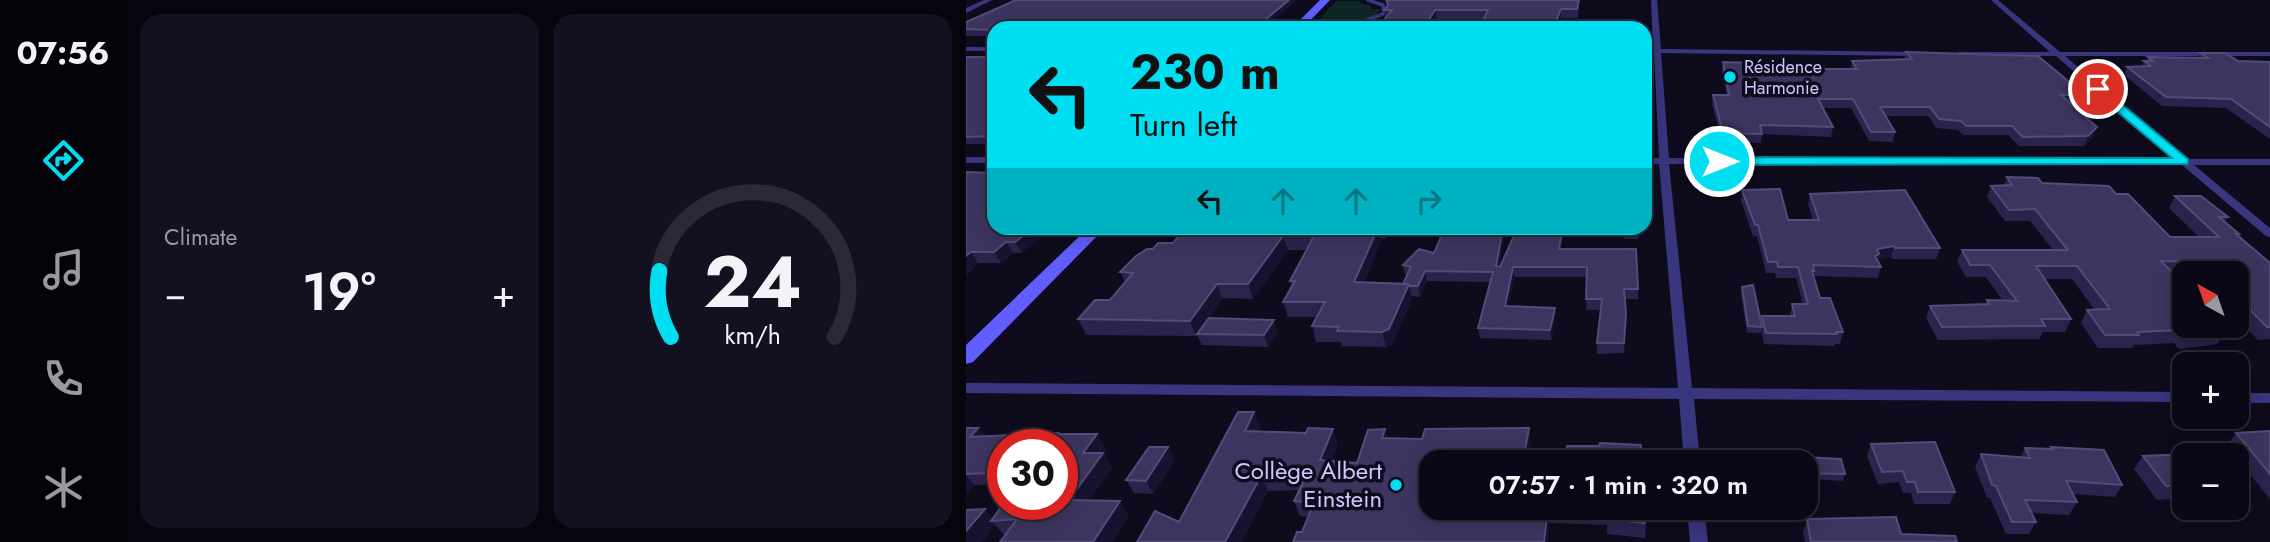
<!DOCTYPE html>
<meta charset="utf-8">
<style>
body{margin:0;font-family:Jost,sans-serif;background:#13111f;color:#f1f3f6;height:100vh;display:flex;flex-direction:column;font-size:26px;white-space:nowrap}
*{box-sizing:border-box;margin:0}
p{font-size:23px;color:#999aa1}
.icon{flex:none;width:38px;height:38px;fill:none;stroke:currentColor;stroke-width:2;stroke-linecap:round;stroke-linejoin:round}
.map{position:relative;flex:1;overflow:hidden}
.panel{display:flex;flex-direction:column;gap:14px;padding:14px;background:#06040c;width:840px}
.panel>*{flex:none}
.top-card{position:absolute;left:21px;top:21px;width:665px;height:214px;border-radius:21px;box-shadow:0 4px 18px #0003,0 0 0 2px #2a2935;background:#00def2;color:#111;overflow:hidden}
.needle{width:46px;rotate:320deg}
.fabs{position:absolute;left:1206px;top:261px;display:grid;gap:14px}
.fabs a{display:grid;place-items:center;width:77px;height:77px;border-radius:14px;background:#0a0816;box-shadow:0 4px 18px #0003,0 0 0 2px #2a2935;font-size:35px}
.speed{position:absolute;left:21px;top:429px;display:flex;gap:14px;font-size:35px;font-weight:700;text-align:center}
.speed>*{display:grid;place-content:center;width:91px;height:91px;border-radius:50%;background:#0a0816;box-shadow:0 4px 18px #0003,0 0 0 2px #2a2935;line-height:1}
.speed .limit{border:10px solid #d22;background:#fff;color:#111}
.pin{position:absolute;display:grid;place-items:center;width:60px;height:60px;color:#fff;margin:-30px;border:4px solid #fff;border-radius:50%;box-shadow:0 2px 7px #0007}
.me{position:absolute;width:77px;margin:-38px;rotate:90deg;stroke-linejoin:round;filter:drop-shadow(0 0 5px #0008)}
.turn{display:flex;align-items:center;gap:24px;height:147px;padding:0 28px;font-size:32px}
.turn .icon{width:91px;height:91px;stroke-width:2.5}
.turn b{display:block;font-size:49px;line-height:60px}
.lanes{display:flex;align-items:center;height:66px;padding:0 28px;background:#0003;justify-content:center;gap:35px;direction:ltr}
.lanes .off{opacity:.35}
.big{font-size:52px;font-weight:600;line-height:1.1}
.panel .widget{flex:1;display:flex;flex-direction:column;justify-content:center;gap:10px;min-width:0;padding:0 24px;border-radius:21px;background:#13111f}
.panel .dial{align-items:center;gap:0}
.dial svg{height:182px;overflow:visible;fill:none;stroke:#2a2935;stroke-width:7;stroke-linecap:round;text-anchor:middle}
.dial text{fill:#f1f3f6;stroke:none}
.heat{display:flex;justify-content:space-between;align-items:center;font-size:38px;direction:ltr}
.panel .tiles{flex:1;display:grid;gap:14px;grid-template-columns:repeat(2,1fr)}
.trip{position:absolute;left:453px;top:450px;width:399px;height:70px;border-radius:21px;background:#0a0816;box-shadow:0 4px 18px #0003,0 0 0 2px #2a2935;font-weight:600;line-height:70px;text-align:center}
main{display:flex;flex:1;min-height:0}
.tabs{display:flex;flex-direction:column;width:126px;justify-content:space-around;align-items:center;background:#040309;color:#999aa1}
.tabs .icon{width:49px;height:49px}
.tabs .current{color:#00def2}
.tabs b{font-size:32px;color:#f1f3f6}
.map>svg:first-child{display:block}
.green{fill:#0e2726}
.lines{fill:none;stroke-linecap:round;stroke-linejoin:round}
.lane{stroke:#38367d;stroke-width:3.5}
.street{fill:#38367d;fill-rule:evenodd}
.secondary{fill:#605eff;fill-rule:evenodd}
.wall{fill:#2b234c}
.shaded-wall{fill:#181231}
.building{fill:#3d355f;stroke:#534c78;stroke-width:2}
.route{fill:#00def2;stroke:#00909d;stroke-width:2}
.poi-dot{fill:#00def2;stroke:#0e0b1d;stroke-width:2.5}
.labels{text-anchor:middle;stroke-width:7;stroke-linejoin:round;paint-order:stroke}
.far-poi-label{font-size:18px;fill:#cdc7ff;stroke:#0e0b1d;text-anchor:start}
.near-poi-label{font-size:24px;fill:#cdc7ff;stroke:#0e0b1d;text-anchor:end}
</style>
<main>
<nav class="tabs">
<b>07:56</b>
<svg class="icon current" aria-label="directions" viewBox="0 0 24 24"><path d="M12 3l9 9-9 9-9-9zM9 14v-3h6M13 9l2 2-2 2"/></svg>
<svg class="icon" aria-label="music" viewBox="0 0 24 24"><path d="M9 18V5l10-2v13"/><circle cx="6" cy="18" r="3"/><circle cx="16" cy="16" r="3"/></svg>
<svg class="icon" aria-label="phone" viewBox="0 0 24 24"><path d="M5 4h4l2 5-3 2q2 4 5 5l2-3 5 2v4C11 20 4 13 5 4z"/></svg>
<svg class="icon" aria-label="climate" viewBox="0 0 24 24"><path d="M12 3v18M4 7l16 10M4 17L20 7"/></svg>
</nav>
<section class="panel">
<div class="tiles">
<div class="widget"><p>Climate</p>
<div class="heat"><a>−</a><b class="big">19°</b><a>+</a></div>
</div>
<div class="widget dial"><svg viewBox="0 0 100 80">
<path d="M14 69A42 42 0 1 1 86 69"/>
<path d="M14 69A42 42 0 0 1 9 40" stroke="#00def2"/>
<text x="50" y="56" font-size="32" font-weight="700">24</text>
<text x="50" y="72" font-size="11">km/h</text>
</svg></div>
</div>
</section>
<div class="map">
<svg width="1304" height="542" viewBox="0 0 1304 542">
<rect width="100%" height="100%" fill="#0e0b1d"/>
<path class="green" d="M373,1H394V3L404,5L406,9H416C406,22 365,26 350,23L369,2Z"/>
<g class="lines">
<g class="lane">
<path d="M402,0L417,5L418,12"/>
<path d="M333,26L387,25L417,14"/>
</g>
<g class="street">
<path d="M18,0H26L0,13V8Z"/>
<path d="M685,0H691L695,49L954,52L958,54L954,56L695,53L703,158L1209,159L1090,56H990L989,54L993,52H1084L1025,0H1032L1094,52H1304V56H1099L1221,159H1304V165H1228L1304,228V237L1300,236L1216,165L703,164L726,388L1218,392V402L728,399L734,462H718L713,399L0,393V383L712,388L693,164H679V158H693L688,53H679V49H687Z"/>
<rect x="0" y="47" width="28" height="4"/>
<rect x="0" y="157" width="28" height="6"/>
<rect x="1270" y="393" width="34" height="10"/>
<path d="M721,508H738L742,542H724Z"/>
</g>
<g class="secondary">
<path d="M354,0H364L337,28H326Z"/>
<path d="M122,228H139L7,362L0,364V345Z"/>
</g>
</g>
<g class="wall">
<path d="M331,0L298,28H28V36H0V22Z"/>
<path d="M420,0L613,6L612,18H595L591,28H515V25L518,19H471L465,28H416L415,24L419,18L418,10L422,6Z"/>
<path d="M940,52L1119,95L1116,104H1105L1131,127L1127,137L1118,146H1053L1042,135H997L992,130L970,128L962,116H920L929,132L927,142L903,141L885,108H857L867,127L865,137L796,134L795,143L756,142L746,104L747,95H761L756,70L757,62L859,69H885L886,61L938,59Z"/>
<path d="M1234,53L1272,61L1304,62V139L1260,108L1196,106L1158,75L1161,67L1176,66L1178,61H1180L1182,57L1232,58Z"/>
<rect x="0" y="57" width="28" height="87"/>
<path d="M0,172L87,228L56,253H47L35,263H12L0,275Z"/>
<path d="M1041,177L1150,194L1204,237H1233L1203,208L1209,196L1262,217L1259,222L1273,234L1272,235L1304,263V339L1292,340L1270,317V273H1218V274H1208L1218,326L1260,331L1251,344L1213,349L1208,343L1168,345L1166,348H1132L1115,323L1121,310H1129L1106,279H1078L1105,319L1099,332H1077L1073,339L972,340L960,318L964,306L1020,304L1021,300L1037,301L1020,277H1000L991,262L996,250H1087L1064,221H1039L1021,197L1025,186L1038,185Z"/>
<path d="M776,190L822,220H847L842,204L844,194L974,248L970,259H926L925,257L912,259L915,267L912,278L847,276L854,298L877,332L874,344H869L868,346L798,344L795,329V333H781L775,293L776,287L795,324L796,316H824L826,304H837L830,278H810L809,273H800L791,236H787L775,200Z"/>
<path d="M220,228H425L420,239H416L398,283L437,284L441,275H439L437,265L533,267L596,232V241L595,249L672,289V299H659L660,325L658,353L631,354V343L635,310H620L621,277H548L542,306L589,308V318L585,340L514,338L512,328L525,282L461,281L454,297L445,296L446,299L426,345L420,347L376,346L375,342H350L346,326L351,317H322L317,302L326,286L324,281L340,250H322L287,299L256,298L243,318L312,331L302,347L236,345L231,335L230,336L120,335L112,319L144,300L159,282L154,272L187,249L207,243Z"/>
<rect x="658" y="228" width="14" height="11"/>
<path d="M295,427L293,431L372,444L365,461L391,463L419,429L421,438L456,439L563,428L564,443L466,462L681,508L679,538L641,534V525L583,523L581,542H327L336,532L342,517L334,516L328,501L333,490L302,491L275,542H171L213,522Z"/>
<path d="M0,428H12L18,436L92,433L93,435L131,434L140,449L137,453L146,468L123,500L163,516L39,535H38L29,525L16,542L27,518L96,504V444H37L33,484L8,485L0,495Z"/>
<path d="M1304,431V499L1270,457V455H1269L1261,445L1270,433Z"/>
<path d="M905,444L989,492L984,504H948L945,493H937L933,482L912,484L901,456Z"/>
<path d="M1085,447L1156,485L1149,497L1107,494L1111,502L1103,515L1065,513L1070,522L1063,534H1040L1024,498H1021L1009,467L1015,454L1055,457L1059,448L1084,449Z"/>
<path d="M1218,455V498L1191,500L1168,469L1177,456Z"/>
<path d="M837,457L879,474L877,481L840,479V462H836Z"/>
<path d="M209,460L187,494L168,493L160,480Z"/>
<path d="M841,519L935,534L991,542H839L837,532Z"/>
</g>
<g class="shaded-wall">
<path d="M323,0H331L298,28H289Z"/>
<path d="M595,9V18L591,28H588V26Z"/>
<path d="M469,10L471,19L465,28H460V24Z"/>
<path d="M1131,127L1127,137L1118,146L1122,136Z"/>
<path d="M67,228H87L56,253L49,242Z"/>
<path d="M412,228H413L416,239L392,297L388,282Z"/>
<path d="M417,228H425L420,239Z"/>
<path d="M537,228H540L532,276L530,266Z"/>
<path d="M596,232V241L593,259V249Z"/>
<path d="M317,236L322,250L287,299L282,284Z"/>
<path d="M40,242L47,253L35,263L28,252Z"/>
<path d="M928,246L925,257L912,259L911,265L907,267L911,249Z"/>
<path d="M5,252L12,263L0,275V256Z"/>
<path d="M547,267L548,277L540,316L539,306Z"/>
<path d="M459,271L461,281L454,297L452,286Z"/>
<path d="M251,284L256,298L230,336L224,321Z"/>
<path d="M443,284L446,299L426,345L420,347L416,332Z"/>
<path d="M589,308V318L585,340L584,330Z"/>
<path d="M308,320L312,331L302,347L298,335Z"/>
<path d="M288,412L295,427L285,446L279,431Z"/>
<path d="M12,428L20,439L4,437Z"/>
<path d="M563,428L564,443L561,462H557Z"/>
<path d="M367,429L372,444L359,476L354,460Z"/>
<path d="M419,429L423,444L416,438Z"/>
<path d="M92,433L99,444H82Z"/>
<path d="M131,434L140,449L137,453L146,468L113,515L103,500L117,453Z"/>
<path d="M202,447L209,460L187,494L180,481Z"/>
<path d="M37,457V479L33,484L25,473Z"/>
<path d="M0,475L8,485L0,495Z"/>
<path d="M295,476L302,491L275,542H259Z"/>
<path d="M154,501L163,516L147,542H127Z"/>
<path d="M582,508L583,523L581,542H578Z"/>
<path d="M19,509L28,520L25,521L29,525L16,542H0V531Z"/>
</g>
<g class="building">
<path d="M47,0H323L289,28H28V30L0,29V22L48,1Z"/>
<path d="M420,0H613L611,9H595L588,26L515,25L522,10H469L460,24H415L426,10H418L422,5Z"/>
<path d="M940,52L1072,56L1119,95H1095L1131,127L1122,136L1057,137L1046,126H1000L995,121L973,119L964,107H914L929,132H905L887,99H852L867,127L794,125L796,134L757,133L747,95H763L757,62L857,65L859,69H891L886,61L946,59Z"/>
<path d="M1234,53H1259L1272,61L1304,62V127L1265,99L1200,97L1161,67L1185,66L1178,61H1187L1182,57L1242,58Z"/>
<path d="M0,57H28V135L26,136L0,137Z"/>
<path d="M0,172L28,173V228H67L49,242H40L28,252H5L0,256Z"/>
<path d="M1041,177L1072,178L1076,183L1143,186L1150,194H1162L1204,237H1253L1209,196H1235L1262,217H1253L1273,234H1270L1304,263V327H1301L1270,296V273H1247L1236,262L1195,261L1218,284V326H1254L1260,331L1221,336L1216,330L1171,332L1173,335H1139L1121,310L1144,309L1111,266H1070L1105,319H1075L1079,326L976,327L964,306L1023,304L1021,300L1051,301L1024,265H1004L996,250H1102L1069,209L1043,210L1025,186L1046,185Z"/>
<path d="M814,189L822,220H853L844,194L939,190L974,248H929L928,246L911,249L913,254L909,256L915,267L847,265L848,271H846L854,298H864L877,332H870L871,334L800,333L796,316H829L826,304H842L832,267H812L811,262H802L792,225H789L776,190Z"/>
<path d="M220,228H412L388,282L443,284L423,329L416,332L371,331L373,327L346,326L359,302H317L329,281H324L348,236H317L282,284H251L224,321L112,319L129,300H144L167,273L154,272L170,256L181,249H187L192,243H207Z"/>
<path d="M479,228H537L530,266L534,267L550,231L596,232L593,249H670L672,289H658L660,314L658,343H631L636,299H620L621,267H547L539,306L589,308L584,330L512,328L527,272L459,271L452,286H443V284H437L445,267L437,265L453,249L468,253Z"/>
<rect x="658" y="228" width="14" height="5"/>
<path d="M787,285L796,327L782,326L776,287Z"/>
<path d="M243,318L308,320L298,335L231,334Z"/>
<path d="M272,412H288L279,431L340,433L342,428L367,429L354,460L391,463L402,430L419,429L416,438L456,439L459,429L563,428L557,462H466V508H681L679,523L641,519L642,510L582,508L578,542H327L331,532H336L348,503L328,501L341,475L295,476L259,542H171L189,511L213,522Z"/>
<path d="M0,428H12L4,437L92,433L82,444H37V457L25,473L0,474Z"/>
<path d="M1304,431V474L1270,433Z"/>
<path d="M94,434H131L117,453H137L103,500L154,501L127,542H34L51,519L25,521L37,504H96V477L98,474H96V444H86Z"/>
<path d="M969,442L989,492H952L949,482H941L937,471L916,472L905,444Z"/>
<path d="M634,443L675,445L674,462H600L601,446H633Z"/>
<path d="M183,447H202L180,481L160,480Z"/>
<path d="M1085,447L1138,450L1156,485L1100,481L1111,502L1059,500L1070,522H1046L1030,486L1026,485L1015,454L1064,458L1059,448L1087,449Z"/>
<path d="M1222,454L1223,455H1218V486H1200L1177,456Z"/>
<path d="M837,457L875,459L879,474L840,473V462H838Z"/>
<path d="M19,509L0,531V510Z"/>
<path d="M930,517L935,534L989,536L991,542H845L841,519Z"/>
</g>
<path class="route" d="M1128,87H1135L1222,159V164L753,165L747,161L753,157L1206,158L1128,92Z"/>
<g class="poi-dot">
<circle cx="764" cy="77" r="7"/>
<circle cx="430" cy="485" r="7"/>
</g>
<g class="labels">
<g class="far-poi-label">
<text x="778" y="73">Résidence<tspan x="778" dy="21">Harmonie</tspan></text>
</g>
<g class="near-poi-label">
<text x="416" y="479">Collège Albert<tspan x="416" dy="28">Einstein</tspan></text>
</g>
</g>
</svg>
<div class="fabs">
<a><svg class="needle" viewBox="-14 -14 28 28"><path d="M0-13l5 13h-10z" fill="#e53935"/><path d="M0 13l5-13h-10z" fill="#999aa1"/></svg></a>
<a>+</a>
<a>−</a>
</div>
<div class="speed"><div class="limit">30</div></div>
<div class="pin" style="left:1132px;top:89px;background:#d93025"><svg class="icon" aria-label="arrive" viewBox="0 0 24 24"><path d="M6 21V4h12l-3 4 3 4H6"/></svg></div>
<svg class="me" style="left:753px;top:161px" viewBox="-20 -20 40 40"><circle r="17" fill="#00def2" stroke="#fff" stroke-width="3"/><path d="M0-11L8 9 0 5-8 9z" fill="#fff"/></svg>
<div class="trip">07:57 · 1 min · 320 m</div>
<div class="top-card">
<div class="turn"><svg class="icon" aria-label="left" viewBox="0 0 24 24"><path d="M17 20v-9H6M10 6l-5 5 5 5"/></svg><div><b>230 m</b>Turn left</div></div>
<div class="lanes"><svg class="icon" aria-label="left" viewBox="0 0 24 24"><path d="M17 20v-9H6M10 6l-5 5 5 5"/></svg><svg class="icon off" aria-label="ahead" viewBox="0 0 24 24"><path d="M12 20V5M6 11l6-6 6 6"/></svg><svg class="icon off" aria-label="ahead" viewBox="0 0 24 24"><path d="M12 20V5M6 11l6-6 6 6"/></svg><svg class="icon off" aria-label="right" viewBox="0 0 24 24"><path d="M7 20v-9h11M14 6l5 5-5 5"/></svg></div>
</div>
</div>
</main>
